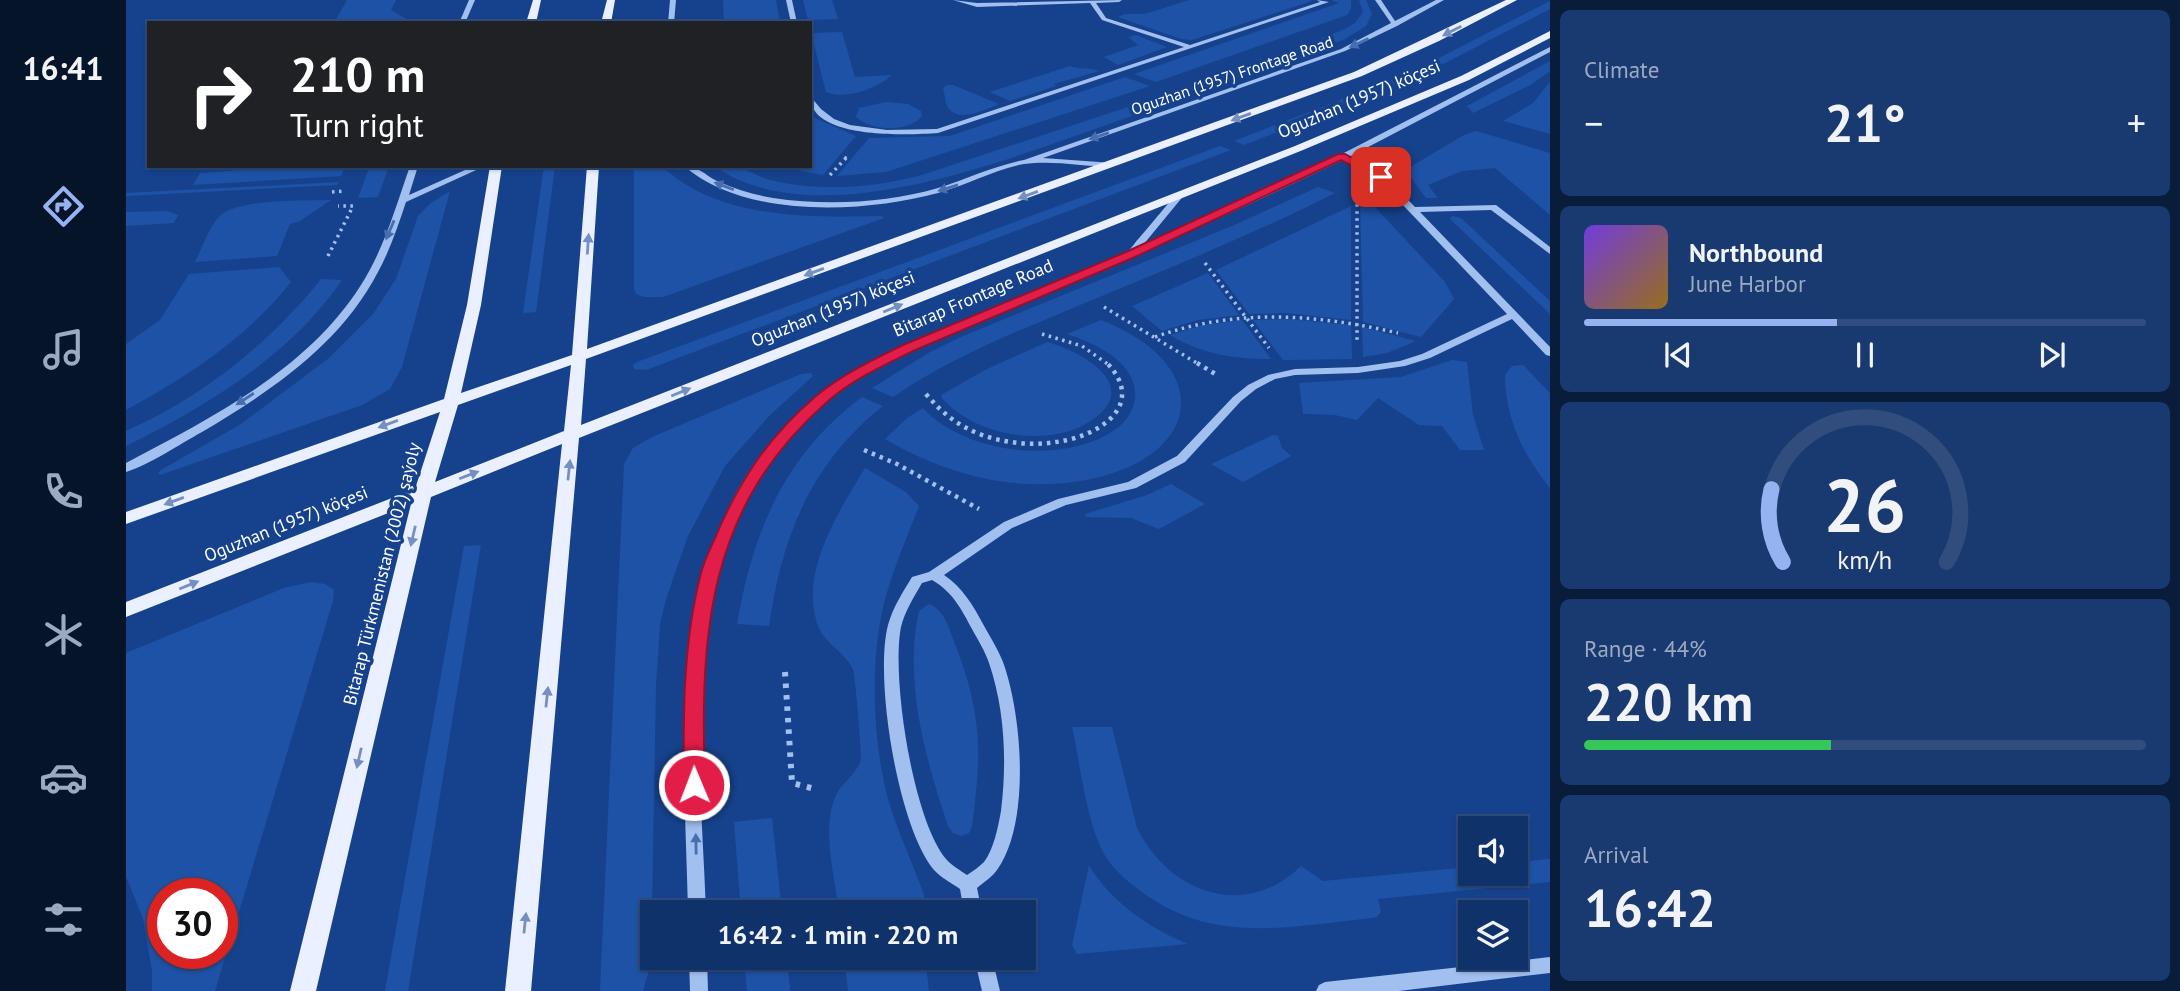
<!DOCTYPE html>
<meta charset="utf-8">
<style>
body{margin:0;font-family:"PT Sans",sans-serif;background:#193a70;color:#f1f3f6;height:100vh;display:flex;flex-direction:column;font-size:26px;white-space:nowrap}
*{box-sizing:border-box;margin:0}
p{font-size:23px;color:#9caac1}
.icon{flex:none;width:38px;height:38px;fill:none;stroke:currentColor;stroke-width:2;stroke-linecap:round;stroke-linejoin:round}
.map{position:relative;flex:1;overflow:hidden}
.sheet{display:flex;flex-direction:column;gap:10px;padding:10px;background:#091c3a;width:630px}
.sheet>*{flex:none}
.guide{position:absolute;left:21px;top:21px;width:665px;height:147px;border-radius:0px;box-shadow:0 2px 5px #0004,0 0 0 2px #304d7e;background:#202124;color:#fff;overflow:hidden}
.fabs{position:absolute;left:1332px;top:816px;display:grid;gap:14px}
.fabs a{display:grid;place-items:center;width:70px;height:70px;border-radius:0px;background:#10326a;box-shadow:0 2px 5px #0004,0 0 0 2px #304d7e;font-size:35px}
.speed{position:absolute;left:21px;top:878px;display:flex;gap:14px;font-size:35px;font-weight:700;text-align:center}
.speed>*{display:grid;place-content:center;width:91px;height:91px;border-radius:50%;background:#10326a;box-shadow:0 2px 5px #0004,0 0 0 2px #304d7e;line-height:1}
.speed .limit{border:10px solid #d22;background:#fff;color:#111}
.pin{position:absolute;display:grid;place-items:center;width:60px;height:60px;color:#fff;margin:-30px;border-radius:14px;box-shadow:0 4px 10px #0006}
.me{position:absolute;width:77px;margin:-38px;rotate:359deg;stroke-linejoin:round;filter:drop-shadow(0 0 5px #0008)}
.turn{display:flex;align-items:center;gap:24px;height:147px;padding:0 28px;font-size:32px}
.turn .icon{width:91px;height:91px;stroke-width:2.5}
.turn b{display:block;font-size:49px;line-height:60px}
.big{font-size:52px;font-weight:700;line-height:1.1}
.sheet .card{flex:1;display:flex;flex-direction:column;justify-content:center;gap:10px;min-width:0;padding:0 24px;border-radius:10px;background:#193a70}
.sheet .dial{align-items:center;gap:0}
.dial svg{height:182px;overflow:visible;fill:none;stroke:#304d7e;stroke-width:7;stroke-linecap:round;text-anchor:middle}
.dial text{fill:#f1f3f6;stroke:none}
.song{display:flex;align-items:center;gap:21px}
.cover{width:84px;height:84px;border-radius:10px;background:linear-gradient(135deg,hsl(260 70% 55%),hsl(40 70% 35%))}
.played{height:7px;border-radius:4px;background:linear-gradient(90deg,#95b2f1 45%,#304d7e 45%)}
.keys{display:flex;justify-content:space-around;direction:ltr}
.heat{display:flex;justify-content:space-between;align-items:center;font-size:38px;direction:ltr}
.charge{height:10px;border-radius:5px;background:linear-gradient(90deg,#34c759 44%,#304d7e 0)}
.trip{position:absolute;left:514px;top:900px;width:396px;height:70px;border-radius:0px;background:#10326a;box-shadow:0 2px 5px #0004,0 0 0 2px #304d7e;font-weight:700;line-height:70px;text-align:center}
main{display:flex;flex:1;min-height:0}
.dock{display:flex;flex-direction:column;width:126px;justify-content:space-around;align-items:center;background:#06142a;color:#9caac1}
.dock .icon{width:49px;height:49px}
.dock .on{color:#95b2f1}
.dock b{font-size:32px;color:#f1f3f6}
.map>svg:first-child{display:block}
.green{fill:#1e52a7;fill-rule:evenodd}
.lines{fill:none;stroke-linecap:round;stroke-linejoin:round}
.path-far3{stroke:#a1bfef;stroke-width:2.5;stroke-dasharray:2 2.5;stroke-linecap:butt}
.path-far2{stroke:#a1bfef;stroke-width:3.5;stroke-dasharray:2.5 4.5;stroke-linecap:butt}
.path-far1{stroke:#a1bfef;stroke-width:4.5;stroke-dasharray:3.5 5;stroke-linecap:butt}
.path{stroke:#a1bfef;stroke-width:6;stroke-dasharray:4.5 7;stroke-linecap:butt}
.minor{fill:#a1bfef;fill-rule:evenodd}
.major{fill:#eaf0ff;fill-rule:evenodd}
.oneway{fill:#7590c0}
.oneway2{fill:#476eaf}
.route{fill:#e11d48;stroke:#92132f;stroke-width:2}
.labels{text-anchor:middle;stroke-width:7;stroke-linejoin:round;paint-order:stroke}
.far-street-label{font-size:16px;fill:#fff;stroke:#16428d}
.street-label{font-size:18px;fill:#fff;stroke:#16428d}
</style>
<main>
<nav class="dock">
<b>16:41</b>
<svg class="icon on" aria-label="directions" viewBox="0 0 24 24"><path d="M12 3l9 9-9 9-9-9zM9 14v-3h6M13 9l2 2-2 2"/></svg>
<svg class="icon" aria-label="music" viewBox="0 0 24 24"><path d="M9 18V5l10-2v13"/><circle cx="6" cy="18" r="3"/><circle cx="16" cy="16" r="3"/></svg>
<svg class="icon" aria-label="phone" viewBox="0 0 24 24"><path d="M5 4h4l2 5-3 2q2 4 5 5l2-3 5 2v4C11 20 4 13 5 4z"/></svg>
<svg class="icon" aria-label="climate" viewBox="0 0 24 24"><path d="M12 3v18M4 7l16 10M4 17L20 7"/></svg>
<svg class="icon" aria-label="car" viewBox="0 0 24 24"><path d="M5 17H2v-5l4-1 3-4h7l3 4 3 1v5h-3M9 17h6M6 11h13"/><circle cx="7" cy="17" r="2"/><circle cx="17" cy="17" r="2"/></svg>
<svg class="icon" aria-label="filters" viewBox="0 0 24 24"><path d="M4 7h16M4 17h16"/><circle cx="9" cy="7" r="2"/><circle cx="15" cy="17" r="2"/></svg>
</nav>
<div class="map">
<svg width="1424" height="991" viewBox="0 0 1424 991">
<rect width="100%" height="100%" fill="#16428d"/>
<g class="green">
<path d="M221,0H270L265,10L282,20L281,23H208Z"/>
<path d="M597,0H650L654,23H598Z"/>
<path d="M677,0H706L712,19L682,20Z"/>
<path d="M1063,0H1184L1186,1L1066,40L1055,39L992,17L999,14H1019Z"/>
<path d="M1205,0H1225V9L1221,15L1030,82L1008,74L1213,3Z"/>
<path d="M1233,0H1240L1246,14L1240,26L1219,39L1029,108L1016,103L1149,57L1219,29L1229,23L1237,12Z"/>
<path d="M1424,1V9L1294,76L1118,145L1108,141L1284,73Z"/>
<path d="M716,32L729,77L766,75C751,89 718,100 700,92L685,33Z"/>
<path d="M1010,35L1041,47L992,65L978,57L1012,45L1002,37Z"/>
<path d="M1424,61V71L1406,84L1347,113L1341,106Z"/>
<path d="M944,66C955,70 963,67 973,71L928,84L930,86L884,101L864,92Z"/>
<path d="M999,77L1024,86L760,172L711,176L743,138L824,136Z"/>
<path d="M1424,82V134L1377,121L1407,103Z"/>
<path d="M821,85H827L873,104C860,109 836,122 824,110C819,106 819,94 817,88Z"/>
<path d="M760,102L782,104L795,111L796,116C782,133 745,131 730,117L733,108Z"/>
<path d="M1002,107L1015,113C902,150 697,242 588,166C594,166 603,165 609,166C621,169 632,177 644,180C694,192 750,188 799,174Z"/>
<path d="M684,116L730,136L697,175L649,166H684Z"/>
<path d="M1350,131L1424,153V215L1369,168L1336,171L1302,185L1312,198H1300L1279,170L1338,135Z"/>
<path d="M1094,146L1105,150L520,370L508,369L507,365L511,362Z"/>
<path d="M169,166H219L215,176L67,185L74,173Z"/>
<path d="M244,166H263L252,197L232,198Z"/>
<path d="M418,166H429L410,312L397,313Z"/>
<path d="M508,166H536C591,219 683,218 755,216L758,218L537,297H518L510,294L508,288Z"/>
<path d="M213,182L211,185L0,196V193Z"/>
<path d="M1192,187L1209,193C1128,234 1043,268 959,303C892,331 827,356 767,397L746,388L804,352L837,336L1106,226Z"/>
<path d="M324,191L276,367L264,389L236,405L34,475L32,473L35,470L115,424L203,358L247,314L270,279L292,216L305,203Z"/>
<path d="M205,200L174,221L164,224L151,256L69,262C76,248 82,230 92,218C107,198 181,201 205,200Z"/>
<path d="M1234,201L1246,204L1319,282L1328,299L1295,337L1237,322Z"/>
<path d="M1225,206V320L1160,313L1123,314L1090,270Z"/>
<path d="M41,211L52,215L48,223L0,226V212Z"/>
<path d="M1326,216L1335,218L1424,301V314L1324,219Z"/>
<path d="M153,267L165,282C122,337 61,377 0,410V344L34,320L63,274Z"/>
<path d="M1082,273L1113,315L1072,320L1036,331L1006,306Z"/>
<path d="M195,279L216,280C165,355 81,406 0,446V431C74,399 145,342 195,279Z"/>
<path d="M1162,319L1225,325L1226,359L1157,360L1127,320Z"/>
<path d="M975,320C1093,366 1076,461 954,481C885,492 819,474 759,439L781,418L797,408C838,454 939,466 990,429C1000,422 1007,411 1009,399C1013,363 969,343 941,334Z"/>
<path d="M1116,320L1145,359C1109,359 1075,354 1044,335L1077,325Z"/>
<path d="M1236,327L1290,341L1261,353L1237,357Z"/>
<path d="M921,342C952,350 1015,383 969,418C927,450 849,437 816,398L815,395L859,370Z"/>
<path d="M1326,360L1341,362L1347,415L1358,450H1334L1316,426L1293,425L1252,398L1231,420L1209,415L1177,414L1173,383L1275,377Z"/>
<path d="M1397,365L1424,393V488C1397,455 1379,418 1379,375L1386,366Z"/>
<path d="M685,373L687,376L643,416L599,466L562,536L540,599L534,624L530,685L525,964L517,991H474L498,464L507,448L526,437L675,374Z"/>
<path d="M736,397L757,406C684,464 656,537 643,626L611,624C627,532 658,455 736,397Z"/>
<path d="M1147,435L1152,436L1156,448L1165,456L1117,482L1085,464Z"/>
<path d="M739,468L780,492L793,506C782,534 770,563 761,592C743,652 746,739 762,799C771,831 787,863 798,895L799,906L790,912H713C709,877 695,829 710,795C716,783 731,773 735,760C736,755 729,673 727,669C718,651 697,643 691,623C674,571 713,511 739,468Z"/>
<path d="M1045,484L1079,504L1033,529L1005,518L960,517L959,514L1021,495Z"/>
<path d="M355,545L282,991H259L338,546Z"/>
<path d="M185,582L199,584L208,590L207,601L89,991H26V970L17,919L0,876V653L158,588ZM96,894V954H37V894Z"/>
<path d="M803,604C819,610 823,629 829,644C856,714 856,752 846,826L843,833L835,836L827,833L822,826C800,760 777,681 793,611Z"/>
<path d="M946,727H986L1011,828C1043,893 1119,921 1175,866L1197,881L1344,867V873H1390V862L1424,859V882L1252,899L1255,912L1251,917L1246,918C1166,926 1093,944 1023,897C1007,886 990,873 980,857C961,827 954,763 946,727Z"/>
<path d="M646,818L656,912H615L608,822Z"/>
<path d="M963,865C983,901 1025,929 1062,944L951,954L946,945Z"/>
<path d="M618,957H661L664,991H621Z"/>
<path d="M718,957H799L803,991H722Z"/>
</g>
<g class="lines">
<path class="path-far3" d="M719,158L722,155"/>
<g class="path-far2">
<path d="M704,175L721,157"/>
<path d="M206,192L219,191"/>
<path d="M1228,198L1231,204V343"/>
<path d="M202,256L227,206H212"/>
<path d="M1079,263L1143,348"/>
<path d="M978,307L1074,365"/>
<path d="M916,334L956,346L983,365"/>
<path d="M1029,337C1110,308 1189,314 1272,333"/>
</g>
<g class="path-far1">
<path d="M1071,363L1091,375"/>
<path d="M800,394C816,413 832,426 856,435C879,443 906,446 930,442C971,437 1022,406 981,363"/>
<path d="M738,450L771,464L853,509"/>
</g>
<path class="path" d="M659,672L666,783L689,789"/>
<g class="minor">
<path d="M343,0H349L339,23H333Z"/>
<path d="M544,0H550L548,23H542Z"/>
<path d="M660,0H666L671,23H665Z"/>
<path d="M827,0L851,3L996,0L993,2L970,3L980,18L1064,45L1194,2L1191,0L1203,2L812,133C782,135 684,140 684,96L695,109L708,119L724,125L761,130L811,129L1058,47L976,20L964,3L851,7Z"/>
<path d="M1249,0H1255L1269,21L1310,0H1318L1271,26L1219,51L917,158L987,163V167H984C956,166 926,160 898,164C868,170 841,185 812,193C738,213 619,219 558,166C572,166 579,175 591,181C609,189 628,195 647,198C701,206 760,203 812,188C841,179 868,166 898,160L1215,49L1265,23Z"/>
<path d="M1424,47V52L1223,157L1258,175L1289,207L1370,205L1424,247V254L1365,210L1294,212L1424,347V356L1420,355L1386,319L1304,358L1279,366L1232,373L1169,375L1149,379L1130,389L1115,401L1059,462L1010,488L940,505L886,528L818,575C836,587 847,605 857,624C864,637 872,649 877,662C896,714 905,823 871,870C866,877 858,882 851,888L856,912H838L834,889C826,883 815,878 808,870C772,827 748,679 762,625C767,607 777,592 786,577L803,572L878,522L932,499L1002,482L1051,456L1107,397L1122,385L1142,375L1169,369L1232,367L1274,361L1296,354L1381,314L1252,179L1217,160C1119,207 1020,251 920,294C846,324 766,350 703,399C648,440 608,504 591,570C562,680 576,799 580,912H562C558,732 533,519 694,395C731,366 776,346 820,328C864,310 908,291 952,273C966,267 988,261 1001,252C1005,249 1010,241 1014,237C1027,222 1039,207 1052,192L1059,194L1017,245L1212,156ZM806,580C826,591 836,610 846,629C852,640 859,651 863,663C879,710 881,762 875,811C872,827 868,849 858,862C853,867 847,871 841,875C834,870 826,866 820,859C787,820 765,677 775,627C779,611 788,597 796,583Z"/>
<path d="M284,166H292L283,195L348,166H359L280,202C272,226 264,250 252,272C214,345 145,391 76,432C54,444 23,465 0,472V463C87,417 181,370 235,285C258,249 270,206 284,166Z"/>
<path d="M563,957H581L582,991H564Z"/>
<path d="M848,957H866L874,991H856Z"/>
<path d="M1424,957V973L1273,991H1190L1193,985L1199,982Z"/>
</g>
<g class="major">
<path d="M407,0H415L410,23H400Z"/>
<path d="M481,0H489L485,23H475Z"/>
<path d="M1380,0H1391L1313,41L1236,76L460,359L455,425L1169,146L1335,76L1424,31V38L1343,80L1177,150L453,438L405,991H379L436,444L305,497L190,991H164L285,504L0,617V602L289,489L314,412L0,524V512L318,399L341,305L364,166H376L355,305L335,393L446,355L461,166H473L461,349L1228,72ZM445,365L438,431L309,482L332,405Z"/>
</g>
</g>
<defs><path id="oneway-solid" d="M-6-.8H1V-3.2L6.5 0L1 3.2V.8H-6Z" transform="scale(1.75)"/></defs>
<g class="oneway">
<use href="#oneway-solid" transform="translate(1326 31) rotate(153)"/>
<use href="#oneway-solid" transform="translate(1115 117) rotate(160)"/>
<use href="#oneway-solid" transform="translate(902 195) rotate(160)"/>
<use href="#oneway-solid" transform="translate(462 244) rotate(-86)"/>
<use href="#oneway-solid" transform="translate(688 272) rotate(160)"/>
<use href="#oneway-solid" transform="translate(767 308) rotate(-22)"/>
<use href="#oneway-solid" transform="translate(555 392) rotate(-22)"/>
<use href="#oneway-solid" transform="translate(262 424) rotate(160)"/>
<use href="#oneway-solid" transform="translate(443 470) rotate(-84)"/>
<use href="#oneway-solid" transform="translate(343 475) rotate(-21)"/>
<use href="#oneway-solid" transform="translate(48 501) rotate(160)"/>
<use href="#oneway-solid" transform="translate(287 536) rotate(103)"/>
<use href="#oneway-solid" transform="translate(63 585) rotate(-22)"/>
<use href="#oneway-solid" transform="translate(421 697) rotate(-84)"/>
<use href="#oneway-solid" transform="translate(233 758) rotate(103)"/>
<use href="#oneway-solid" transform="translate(399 923) rotate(-84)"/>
</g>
<g class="oneway2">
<use href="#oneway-solid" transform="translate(1233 43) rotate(155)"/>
<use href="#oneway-solid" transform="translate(973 136) rotate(161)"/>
<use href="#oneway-solid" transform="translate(598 186) rotate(-159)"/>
<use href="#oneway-solid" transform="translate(822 188) rotate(163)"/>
<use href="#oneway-solid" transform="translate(264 230) rotate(113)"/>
<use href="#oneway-solid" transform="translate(119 399) rotate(147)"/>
<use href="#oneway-solid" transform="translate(570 844) rotate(-91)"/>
</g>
<path class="route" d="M1212,154H1219L1260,177L1251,179L1215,160L1009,257L787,351C758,365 724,381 700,403C580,509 574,635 579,785L576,791L568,793L561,791L558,785C557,714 557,642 575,573C578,561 584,549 589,538C613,481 642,437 690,396C715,375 748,359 777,345L1000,252Z"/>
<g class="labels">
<g class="far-street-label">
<text transform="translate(1106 75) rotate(-19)" y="6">Oguzhan (1957) Frontage Road</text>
</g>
<g class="street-label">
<text transform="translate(1233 99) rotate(-23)" y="6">Oguzhan (1957) köçesi</text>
<text transform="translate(847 298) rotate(-23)" y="6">Bitarap Frontage Road</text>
<text transform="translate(707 309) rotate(-22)" y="6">Oguzhan (1957) köçesi</text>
<text transform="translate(160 524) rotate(-22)" y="6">Oguzhan (1957) köçesi</text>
<text transform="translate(256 574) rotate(-76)" y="6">Bitarap Türkmenistan (2002) şaýoly</text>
</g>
</g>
</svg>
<div class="fabs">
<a><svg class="icon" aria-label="sound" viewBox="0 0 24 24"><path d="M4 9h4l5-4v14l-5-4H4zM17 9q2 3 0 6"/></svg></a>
<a><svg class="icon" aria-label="layers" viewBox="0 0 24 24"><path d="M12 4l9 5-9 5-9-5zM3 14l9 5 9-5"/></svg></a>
</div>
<div class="speed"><div class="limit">30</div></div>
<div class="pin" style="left:1255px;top:177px;background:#d93025"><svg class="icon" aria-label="arrive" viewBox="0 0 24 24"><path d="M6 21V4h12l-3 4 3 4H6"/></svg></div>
<svg class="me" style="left:568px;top:785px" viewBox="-20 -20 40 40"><circle r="17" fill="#e11d48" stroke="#fff" stroke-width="3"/><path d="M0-11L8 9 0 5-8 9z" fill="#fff"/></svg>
<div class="trip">16:42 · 1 min · 220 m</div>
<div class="guide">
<div class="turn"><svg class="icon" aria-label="right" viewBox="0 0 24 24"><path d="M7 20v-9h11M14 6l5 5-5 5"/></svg><div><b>210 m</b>Turn right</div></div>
</div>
</div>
<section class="sheet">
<div class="card"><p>Climate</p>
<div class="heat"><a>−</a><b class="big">21°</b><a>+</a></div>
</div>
<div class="card">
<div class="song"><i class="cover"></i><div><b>Northbound</b><p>June Harbor</p></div></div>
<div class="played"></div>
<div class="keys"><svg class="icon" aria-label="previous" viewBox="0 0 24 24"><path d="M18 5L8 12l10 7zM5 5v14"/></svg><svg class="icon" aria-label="pause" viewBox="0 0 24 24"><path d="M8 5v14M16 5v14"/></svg><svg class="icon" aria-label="next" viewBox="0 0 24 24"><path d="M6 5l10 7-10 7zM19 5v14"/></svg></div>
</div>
<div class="card dial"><svg viewBox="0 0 100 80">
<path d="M14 69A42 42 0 1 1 86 69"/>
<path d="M14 69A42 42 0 0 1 9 37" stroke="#95b2f1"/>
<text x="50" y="56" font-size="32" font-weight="700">26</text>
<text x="50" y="72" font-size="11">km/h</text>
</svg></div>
<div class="card"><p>Range · 44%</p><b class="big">220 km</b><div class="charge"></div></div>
<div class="card"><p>Arrival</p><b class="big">16:42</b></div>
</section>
</main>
